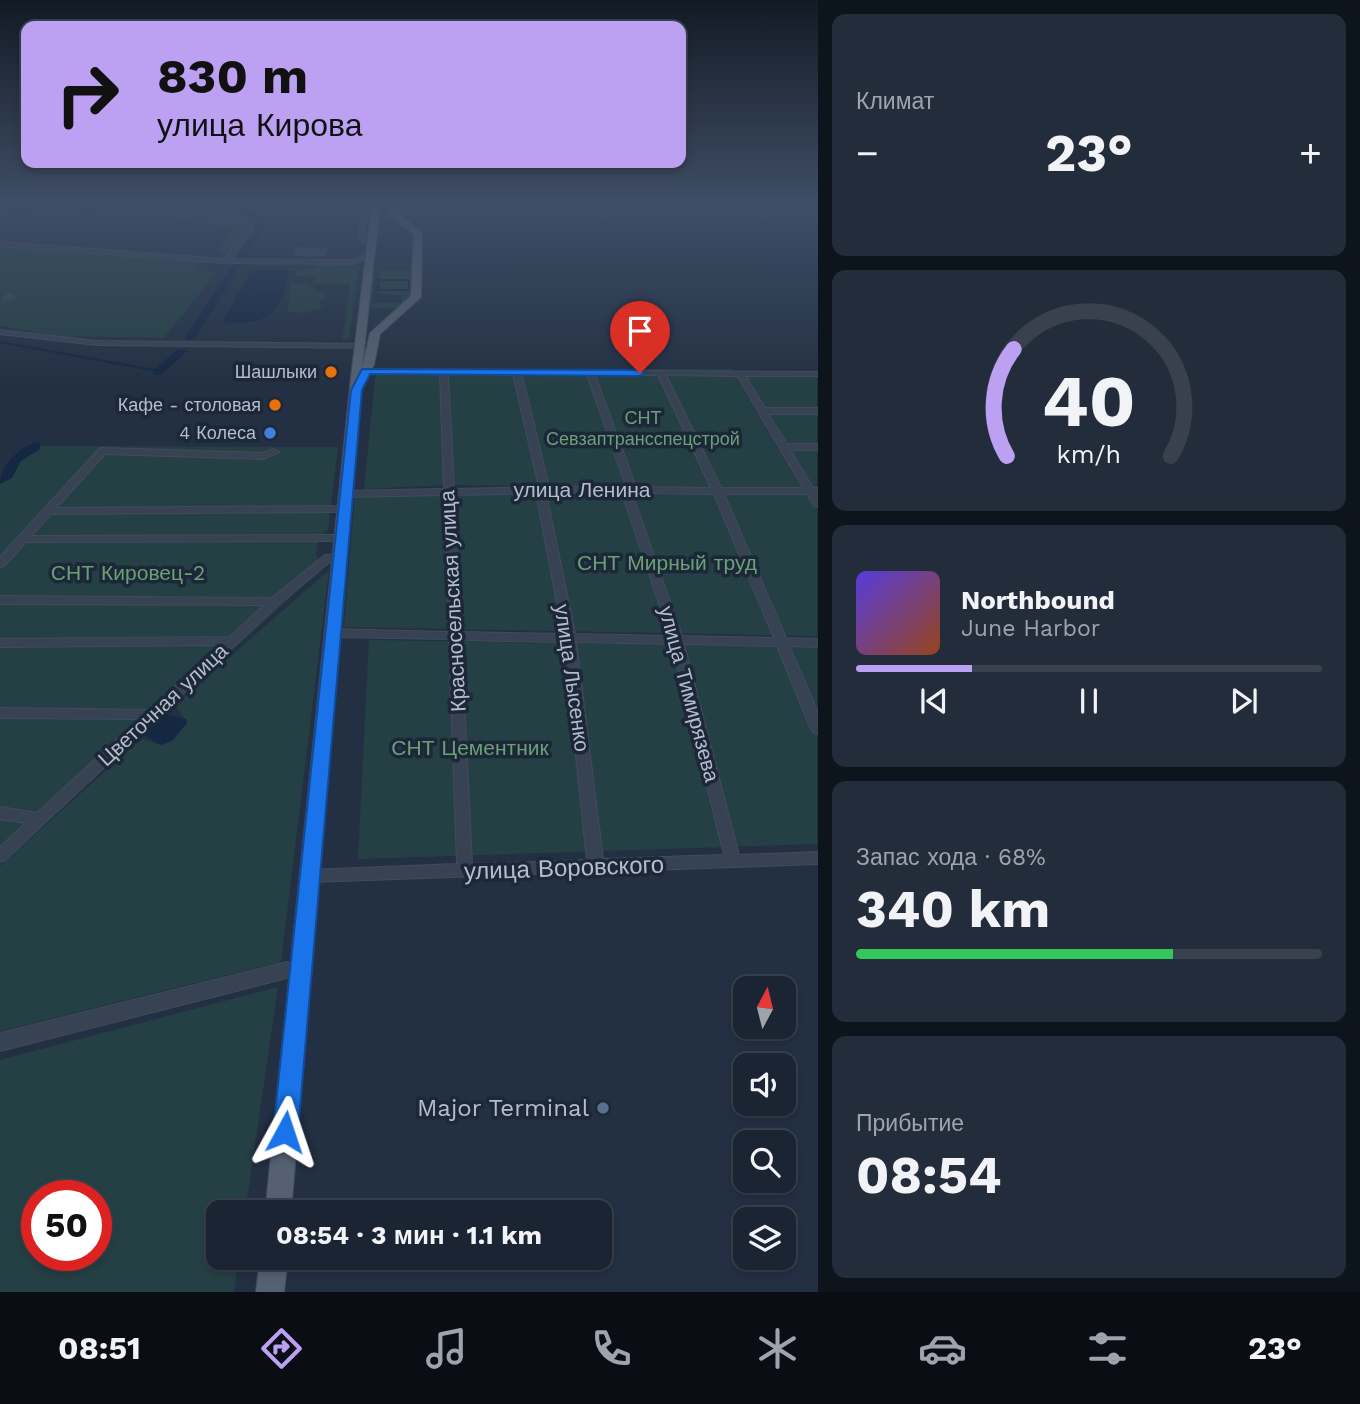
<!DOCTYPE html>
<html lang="ru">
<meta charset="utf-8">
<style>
body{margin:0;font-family:"Work Sans",sans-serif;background:#232c3a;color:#f1f3f6;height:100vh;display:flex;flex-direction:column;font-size:26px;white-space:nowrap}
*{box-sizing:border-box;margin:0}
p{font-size:23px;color:#9fa4ac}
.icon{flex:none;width:38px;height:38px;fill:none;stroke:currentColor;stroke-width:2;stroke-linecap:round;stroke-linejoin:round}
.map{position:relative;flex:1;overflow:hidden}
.panel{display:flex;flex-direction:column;gap:14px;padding:14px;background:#0e141c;width:542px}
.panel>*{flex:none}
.hud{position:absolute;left:21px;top:21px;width:665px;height:147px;border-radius:14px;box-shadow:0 4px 10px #0003,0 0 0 2px #38414d;background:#bca0f2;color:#111;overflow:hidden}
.needle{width:46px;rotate:7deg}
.controls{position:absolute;left:733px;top:976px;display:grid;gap:14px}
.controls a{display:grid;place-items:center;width:63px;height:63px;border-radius:14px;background:#1a2432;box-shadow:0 4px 10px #0003,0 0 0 2px #38414d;font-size:35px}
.speed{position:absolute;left:21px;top:1180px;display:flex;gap:14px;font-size:35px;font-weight:700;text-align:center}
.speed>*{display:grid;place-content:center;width:91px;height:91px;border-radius:50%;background:#1a2432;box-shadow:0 4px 10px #0003,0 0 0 2px #38414d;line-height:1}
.speed .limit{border:10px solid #d22;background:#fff;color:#111}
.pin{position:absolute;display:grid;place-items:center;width:60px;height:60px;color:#fff;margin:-72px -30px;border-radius:50% 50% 50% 0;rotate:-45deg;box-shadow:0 0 7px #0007}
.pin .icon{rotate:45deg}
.me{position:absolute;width:77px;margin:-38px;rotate:5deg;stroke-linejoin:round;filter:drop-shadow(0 0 5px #0008)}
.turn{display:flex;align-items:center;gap:24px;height:147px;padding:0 21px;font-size:32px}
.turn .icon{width:91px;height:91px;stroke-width:2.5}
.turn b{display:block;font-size:49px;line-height:60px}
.big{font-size:52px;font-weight:700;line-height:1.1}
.panel .widget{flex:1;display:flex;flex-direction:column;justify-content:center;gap:10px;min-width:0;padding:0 24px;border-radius:14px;background:#232c3a}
.panel .dial{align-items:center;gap:0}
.dial svg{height:182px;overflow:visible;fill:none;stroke:#38414d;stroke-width:7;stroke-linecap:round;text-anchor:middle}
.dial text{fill:#f1f3f6;stroke:none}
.song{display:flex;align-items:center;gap:21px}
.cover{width:84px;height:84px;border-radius:10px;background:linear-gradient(135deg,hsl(250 70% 55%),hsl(20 70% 35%))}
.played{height:7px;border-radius:4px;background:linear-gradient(90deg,#bca0f2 25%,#38414d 25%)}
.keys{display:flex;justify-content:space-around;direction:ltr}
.heat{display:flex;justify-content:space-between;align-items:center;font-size:38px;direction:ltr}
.charge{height:10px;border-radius:5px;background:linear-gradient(90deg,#34c759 68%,#38414d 0)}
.trip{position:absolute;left:206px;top:1200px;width:406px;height:70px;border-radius:14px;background:#1a2432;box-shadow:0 4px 10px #0003,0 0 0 2px #38414d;font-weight:700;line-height:70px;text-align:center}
.tab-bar{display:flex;height:112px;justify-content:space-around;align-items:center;background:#0a0e14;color:#9fa4ac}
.tab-bar .icon{width:49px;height:49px}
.tab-bar .on{color:#bca0f2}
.tab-bar b{font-size:32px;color:#f1f3f6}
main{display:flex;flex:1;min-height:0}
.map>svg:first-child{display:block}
.green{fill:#254044;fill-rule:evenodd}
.water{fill:#142743}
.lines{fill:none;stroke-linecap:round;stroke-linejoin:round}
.stream{stroke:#142743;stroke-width:2}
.river{fill:#142743;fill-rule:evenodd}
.building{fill:#34445a}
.minor-casing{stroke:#414b5c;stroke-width:2}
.major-casing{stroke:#414b5c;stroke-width:2}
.minor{fill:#374253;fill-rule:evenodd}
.major{fill:#556173;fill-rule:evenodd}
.route{fill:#1a73e8;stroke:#114b97;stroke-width:2}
.food-dot{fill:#e8710a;stroke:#1c2738;stroke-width:2.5}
.shop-dot{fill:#3f7fe0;stroke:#1c2738;stroke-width:2.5}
.service-dot{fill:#5c6f8a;stroke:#1c2738;stroke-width:2.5}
.labels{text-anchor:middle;stroke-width:7;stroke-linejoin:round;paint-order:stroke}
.far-poi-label{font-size:18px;fill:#b4bdcd;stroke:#1c2738;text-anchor:end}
.far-park-label{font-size:18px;fill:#69a076;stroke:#1c2738}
.street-label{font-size:21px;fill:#b4bdcd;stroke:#1c2738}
.park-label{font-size:21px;fill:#69a076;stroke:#1c2738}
.near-street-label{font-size:24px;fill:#b4bdcd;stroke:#1c2738}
.near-poi-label{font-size:24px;fill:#b4bdcd;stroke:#1c2738;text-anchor:end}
</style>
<main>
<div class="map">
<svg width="818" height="1292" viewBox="0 0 818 1292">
<rect width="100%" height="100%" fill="#233043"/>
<g class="green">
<path d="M202,207L235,217L245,225L243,235L228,254L218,251L234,227L171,220Z"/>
<path d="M0,246L205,261L196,270L216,273L164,338L57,336L0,326Z"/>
<path d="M301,263H353L359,267L349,339L343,340V335L350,284L313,283L315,276H296L297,270L310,276L298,270L316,268L313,264H299Z"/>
<path d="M370,271H375L372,303H402V295L378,293L380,271H415L410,297L395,309L371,307Z"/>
<path d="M290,283L306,284L325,294L326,299L318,300L322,308L304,313L288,312Z"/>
<path d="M376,369H731L802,489L447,485L364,489Z"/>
<path d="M742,372H817V636L344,627L355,495L815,494Z"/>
<path d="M36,446L338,447L328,530L319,537L316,554L324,567L0,861V480L8,475L16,459Z"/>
<path d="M329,570L281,962L0,1031V866L141,739L161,745L187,723L175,705Z"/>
<path d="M369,640L817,647V844L358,859Z"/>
<path d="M278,987L245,1213H219V1258H239L234,1292H0V1060ZM96,1195V1255H37V1195Z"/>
</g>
<g class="water">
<path d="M252,270L290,271C279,313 270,325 225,323L224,319Z"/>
<path d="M166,710L168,715L186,719L187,723L172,741L161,745L141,733Z"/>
</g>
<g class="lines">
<g class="stream">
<path d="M52,205L98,214"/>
<path d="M22,212L63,222"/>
<path d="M0,220L30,205"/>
<path d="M235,263H238"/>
<path d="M379,280H409V290H378Z"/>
<path d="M0,342L159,371"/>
</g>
<g class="river">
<path d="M212,205C230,205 254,209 268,222L195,338L190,341L185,338L260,223L253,218Z"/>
<path d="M178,349L187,351L161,375H153V371Z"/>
<path d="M36,442L40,443V449L21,461L12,478L0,484C0,465 18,449 36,442Z"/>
</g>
</g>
<path class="building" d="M296,247L328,248L326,256L305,257L293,255Z"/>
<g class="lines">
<defs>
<g id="minor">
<path d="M199,205C218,205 238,213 252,225V231L231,259L353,260L368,254L371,256L354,264L226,263L0,246V242L224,259L246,231V226L236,218Z"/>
<path d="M362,205H368L364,237L372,243L369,245L358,238Z"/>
<path d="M589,205H595L597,212L611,215L608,217L592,215Z"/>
<path d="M752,205H758L766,214L771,216L762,217Z"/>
<path d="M7,295H10L14,297L5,300L4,298Z"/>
<path d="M0,330L97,341L371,344L375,346L371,348L97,345L0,334Z"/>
<path d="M363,369L818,372V376H745L765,408H818V414H768L787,444H818V450H790L813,488H818V507L814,506L807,494H724L786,638L818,639V647L789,646L818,712V734L813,732L811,729L777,646L684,644L739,855L818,852V864L310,882L304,881L302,876L304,871L310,870L457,864L449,639L332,637L326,633L332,629L449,632L444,495L346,497L341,494L346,491L444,489L440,374L366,373L362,371ZM448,374H513L539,487L454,489ZM522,375H587L626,486L549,487ZM595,375H658L711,488L636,487ZM666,375L737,376L803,488H721ZM536,493L563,634L461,632L454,495ZM546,493H622L670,636L575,634ZM632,493L714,494L774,638L682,636ZM461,640L564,642L587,860L472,864ZM576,642L672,644L724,855L603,859Z"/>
<path d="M102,448L262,453L274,449L279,452L263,459L105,454L56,508L345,506L350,509L345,512L51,514L31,536L342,535L347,538L342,541L26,542L4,566L0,567V557L99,449Z"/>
<path d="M340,554L345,557L344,559L332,560L279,604L5,860L0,862V847L26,823L0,819V807L37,813L139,719L0,718V708L149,710L221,645L0,647V639L230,637L264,605L0,604V596L272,598L325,555Z"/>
<path d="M287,962L306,965L308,970L306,975L287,978L0,1051V1033Z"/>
</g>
<g id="major">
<path d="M372,205H380L362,368L370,333L411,296L414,234L389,215L383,205H390L422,234L421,297L380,334L374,365L360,388L291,1213H265L351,377Z"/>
<path d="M260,1258H288L284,1292H256Z"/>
</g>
</defs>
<use href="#minor" class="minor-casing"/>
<use href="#major" class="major-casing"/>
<use href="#minor" class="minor"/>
<use href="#major" class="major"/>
</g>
<linearGradient id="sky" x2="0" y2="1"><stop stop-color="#131a25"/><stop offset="0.53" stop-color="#3f4e66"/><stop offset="1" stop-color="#3f4e66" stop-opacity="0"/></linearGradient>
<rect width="818" height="386" fill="url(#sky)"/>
<path class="route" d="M362,369L640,370L645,373L640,376L370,374L362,390L298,1132L294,1141L285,1144L276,1141L273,1132L351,390Z"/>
<g class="food-dot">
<circle cx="331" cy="372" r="7"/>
<circle cx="275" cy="405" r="7"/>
</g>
<circle class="shop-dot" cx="270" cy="433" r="7"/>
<circle class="service-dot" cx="603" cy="1108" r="7"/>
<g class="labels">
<g class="far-poi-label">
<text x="317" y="378">Шашлыки</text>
<text x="261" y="411">Кафе - столовая</text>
<text x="256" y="439">4 Колеса</text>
</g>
<g class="far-park-label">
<text x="643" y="424">СНТ<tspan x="643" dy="21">Севзаптрансспецстрой</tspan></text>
</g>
<g class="street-label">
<text x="582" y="497">улица Ленина</text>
<text transform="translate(453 601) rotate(-93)" y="7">Красносельская улица</text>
<text transform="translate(572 678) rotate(82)" y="7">улица Лысенко</text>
<text transform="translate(689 694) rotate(75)" y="7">улица Тимирязева</text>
<text transform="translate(163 705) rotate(-43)" y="7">Цветочная улица</text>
</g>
<g class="park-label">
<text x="667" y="570">СНТ Мирный труд</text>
<text x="128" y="580">СНТ Кировец-2</text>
<text x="470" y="755">СНТ Цементник</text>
</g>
<g class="near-street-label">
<text transform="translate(564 868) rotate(-2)" y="8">улица Воровского</text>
</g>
<g class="near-poi-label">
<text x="589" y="1116">Major Terminal</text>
</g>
</g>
</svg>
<div class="controls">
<a><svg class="needle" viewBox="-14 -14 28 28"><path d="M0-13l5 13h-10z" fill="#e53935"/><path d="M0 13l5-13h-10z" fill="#9fa4ac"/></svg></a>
<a><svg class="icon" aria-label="sound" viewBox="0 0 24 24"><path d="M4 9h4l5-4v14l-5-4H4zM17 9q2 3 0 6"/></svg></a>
<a><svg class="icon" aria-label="search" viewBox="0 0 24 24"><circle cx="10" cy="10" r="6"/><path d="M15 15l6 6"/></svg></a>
<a><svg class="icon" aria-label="layers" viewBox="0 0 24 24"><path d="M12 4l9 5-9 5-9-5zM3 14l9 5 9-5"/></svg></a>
</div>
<div class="speed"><div class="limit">50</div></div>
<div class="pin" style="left:640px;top:373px;background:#d93025"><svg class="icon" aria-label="arrive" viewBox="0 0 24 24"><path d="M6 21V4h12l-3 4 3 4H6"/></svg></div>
<svg class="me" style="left:285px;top:1132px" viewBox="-20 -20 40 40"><path d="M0-17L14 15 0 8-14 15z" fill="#1a73e8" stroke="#fff" stroke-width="4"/></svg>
<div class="trip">08:54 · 3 мин · 1.1 km</div>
<div class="hud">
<div class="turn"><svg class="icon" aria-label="right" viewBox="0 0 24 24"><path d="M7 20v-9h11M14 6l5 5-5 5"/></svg><div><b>830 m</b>улица Кирова</div></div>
</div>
</div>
<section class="panel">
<div class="widget"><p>Климат</p>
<div class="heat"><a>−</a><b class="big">23°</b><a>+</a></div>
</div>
<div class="widget dial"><svg viewBox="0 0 100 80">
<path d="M14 69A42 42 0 1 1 86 69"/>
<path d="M14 69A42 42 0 0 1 17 22" stroke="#bca0f2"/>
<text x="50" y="56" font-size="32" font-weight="700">40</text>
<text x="50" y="72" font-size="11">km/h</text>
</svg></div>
<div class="widget">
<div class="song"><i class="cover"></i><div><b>Northbound</b><p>June Harbor</p></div></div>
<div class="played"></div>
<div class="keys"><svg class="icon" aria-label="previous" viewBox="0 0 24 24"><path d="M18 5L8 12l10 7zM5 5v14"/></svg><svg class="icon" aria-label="pause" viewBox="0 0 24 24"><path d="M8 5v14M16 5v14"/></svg><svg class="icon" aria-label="next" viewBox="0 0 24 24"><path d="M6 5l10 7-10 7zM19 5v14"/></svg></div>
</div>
<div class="widget"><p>Запас хода · 68%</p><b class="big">340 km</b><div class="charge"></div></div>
<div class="widget"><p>Прибытие</p><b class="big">08:54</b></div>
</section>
</main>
<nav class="tab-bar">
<b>08:51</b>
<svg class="icon on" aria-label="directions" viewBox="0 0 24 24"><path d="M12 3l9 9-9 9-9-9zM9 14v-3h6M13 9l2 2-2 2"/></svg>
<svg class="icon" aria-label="music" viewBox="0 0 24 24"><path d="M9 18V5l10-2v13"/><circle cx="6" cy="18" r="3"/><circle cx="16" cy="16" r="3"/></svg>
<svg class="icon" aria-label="phone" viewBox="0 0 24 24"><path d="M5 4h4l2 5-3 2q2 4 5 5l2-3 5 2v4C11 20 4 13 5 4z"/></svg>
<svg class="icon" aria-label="climate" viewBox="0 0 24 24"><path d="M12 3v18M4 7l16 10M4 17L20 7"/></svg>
<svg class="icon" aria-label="car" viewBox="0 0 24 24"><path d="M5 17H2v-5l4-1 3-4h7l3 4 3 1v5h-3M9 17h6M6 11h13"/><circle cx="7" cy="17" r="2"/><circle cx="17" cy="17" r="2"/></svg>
<svg class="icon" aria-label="filters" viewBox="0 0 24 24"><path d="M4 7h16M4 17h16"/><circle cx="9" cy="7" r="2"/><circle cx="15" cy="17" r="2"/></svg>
<b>23°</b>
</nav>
